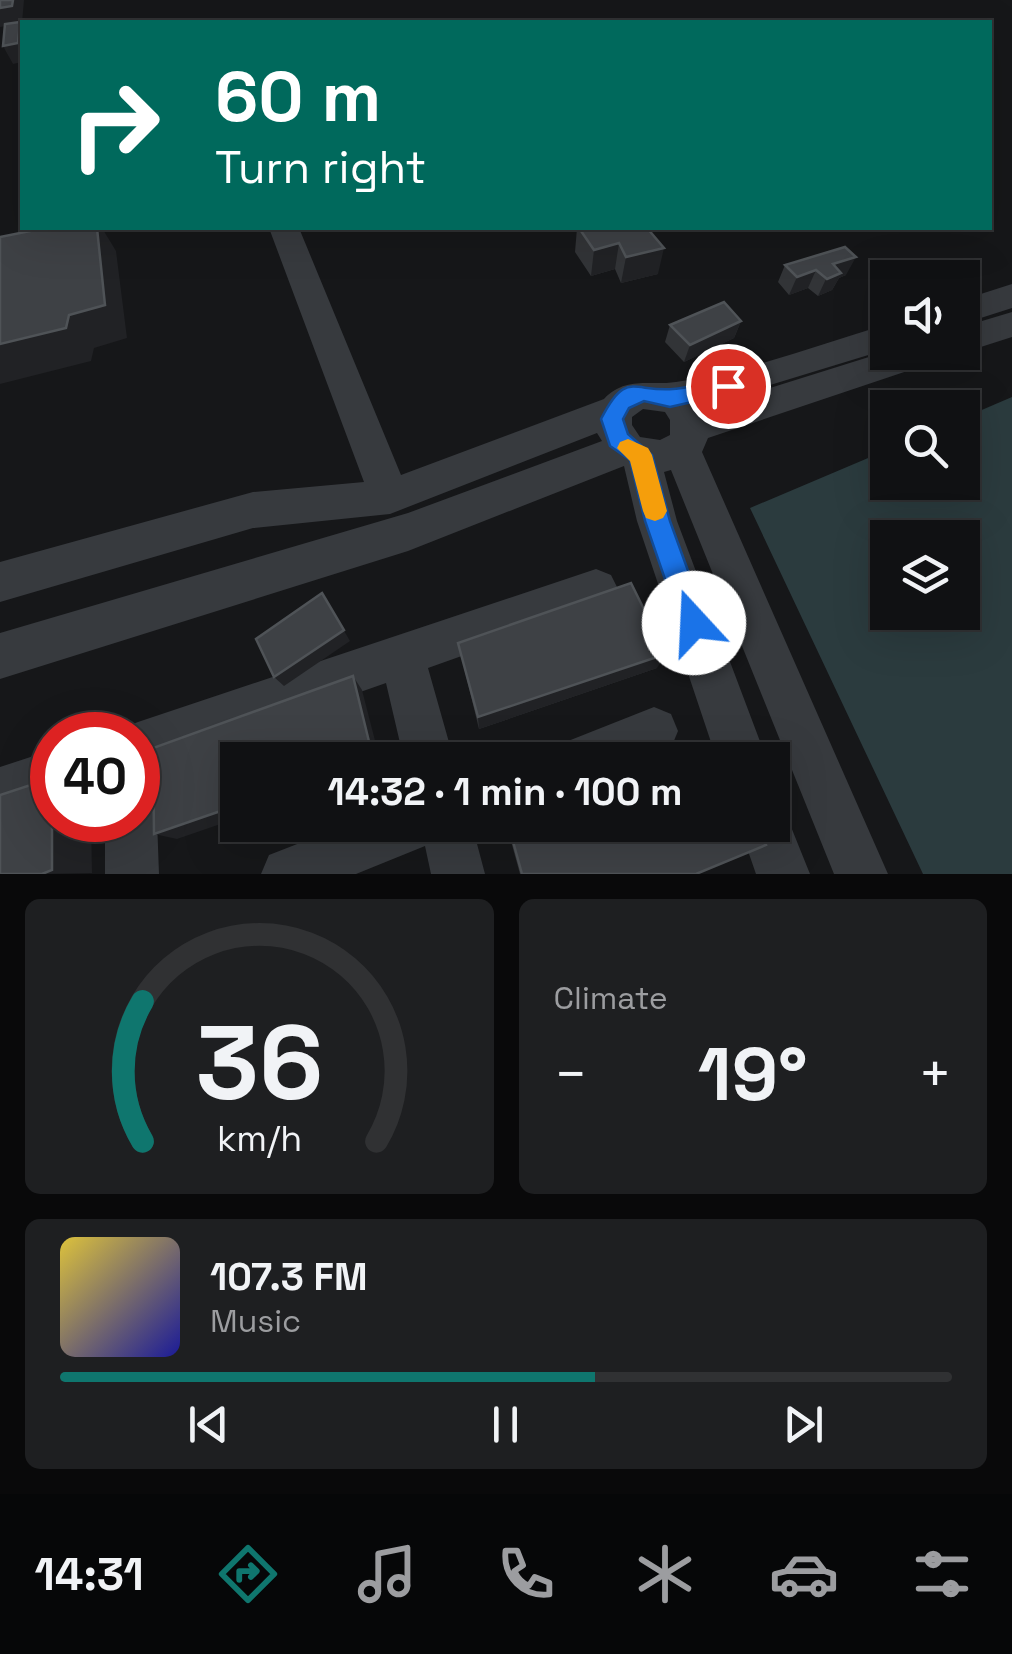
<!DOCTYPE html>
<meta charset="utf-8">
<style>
body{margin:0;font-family:"Space Grotesk",sans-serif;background:#1e1f21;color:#f1f3f6;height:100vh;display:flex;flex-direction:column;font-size:38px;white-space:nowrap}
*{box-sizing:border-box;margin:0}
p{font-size:32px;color:#9c9da0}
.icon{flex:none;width:55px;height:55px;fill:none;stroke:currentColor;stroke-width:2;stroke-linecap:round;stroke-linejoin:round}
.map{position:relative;height:874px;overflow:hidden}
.side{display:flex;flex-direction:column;gap:25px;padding:25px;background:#09090a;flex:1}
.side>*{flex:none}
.banner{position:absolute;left:20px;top:20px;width:972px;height:210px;border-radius:0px;box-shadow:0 10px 40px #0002,0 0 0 2px #303133;background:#00695c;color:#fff;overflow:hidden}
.controls{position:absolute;left:870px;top:260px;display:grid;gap:20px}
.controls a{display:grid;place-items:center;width:110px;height:110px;border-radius:0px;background:#101113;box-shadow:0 10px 40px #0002,0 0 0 2px #303133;font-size:50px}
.speed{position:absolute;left:30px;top:712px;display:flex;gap:20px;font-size:50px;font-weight:700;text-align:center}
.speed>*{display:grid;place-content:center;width:130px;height:130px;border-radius:50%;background:#101113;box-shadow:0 10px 40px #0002,0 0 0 2px #303133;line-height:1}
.speed .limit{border:15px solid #d22;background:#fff;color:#111}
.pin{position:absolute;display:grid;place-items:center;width:85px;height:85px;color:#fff;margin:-42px;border:5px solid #fff;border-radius:50%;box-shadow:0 2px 10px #0007}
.me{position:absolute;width:110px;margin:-55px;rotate:340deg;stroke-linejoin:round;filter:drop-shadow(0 0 8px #0008)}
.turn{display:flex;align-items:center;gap:35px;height:210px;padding:0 30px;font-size:45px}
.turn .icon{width:130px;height:130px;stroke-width:2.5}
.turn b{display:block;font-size:70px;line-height:85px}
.big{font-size:75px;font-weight:800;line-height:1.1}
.side .tile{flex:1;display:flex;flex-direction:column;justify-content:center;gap:15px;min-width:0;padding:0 35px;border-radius:15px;background:#1e1f21}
.side .dial{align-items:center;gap:0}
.dial svg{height:260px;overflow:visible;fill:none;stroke:#303133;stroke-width:7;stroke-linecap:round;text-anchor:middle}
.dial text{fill:#f1f3f6;stroke:none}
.song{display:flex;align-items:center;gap:30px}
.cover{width:120px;height:120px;border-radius:15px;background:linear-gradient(135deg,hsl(50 70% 55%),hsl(240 70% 35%))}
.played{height:10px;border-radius:5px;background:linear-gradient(90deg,#0f766e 60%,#303133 60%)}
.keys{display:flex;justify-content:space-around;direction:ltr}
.heat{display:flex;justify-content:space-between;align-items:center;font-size:55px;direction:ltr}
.side .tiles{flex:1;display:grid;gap:25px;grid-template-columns:1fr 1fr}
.tile:last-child{grid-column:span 2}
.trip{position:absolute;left:220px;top:742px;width:570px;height:100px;border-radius:0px;background:#101113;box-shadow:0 10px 40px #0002,0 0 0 2px #303133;font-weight:800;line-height:100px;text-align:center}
.menu{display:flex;height:160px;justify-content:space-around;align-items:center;background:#060708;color:#9c9da0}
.menu .icon{width:70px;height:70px}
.menu .selected{color:#0f766e}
.menu b{font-size:45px;color:#f1f3f6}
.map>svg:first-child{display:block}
.water{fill:#2b3b3e;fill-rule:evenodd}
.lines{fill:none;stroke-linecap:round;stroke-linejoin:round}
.minor{fill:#373a3e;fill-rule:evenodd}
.wall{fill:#323437}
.shaded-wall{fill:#212225}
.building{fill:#3e4145;stroke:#4f5357;stroke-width:2.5}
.route{fill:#1a73e8;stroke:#114b97;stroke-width:2.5}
.slow{fill:#f59e0b}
</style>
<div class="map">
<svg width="1012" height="874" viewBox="0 0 1012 874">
<rect width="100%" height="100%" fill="#161719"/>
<path class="water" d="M1012,397V874H923L750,508L887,450L888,482H962L963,418ZM888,538H962V612H888Z"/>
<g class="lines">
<g class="minor">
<path d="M269,228H299L401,475L604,399C626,376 649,386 676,382C748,372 818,345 888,324V349L701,406L703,409L888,351L942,352L937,361L708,438L702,452L888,874H834L671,470L664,472L677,521L767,760H717L637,521L624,466L408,551L0,679V633L408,513L602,441L597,433L390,514L253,528L0,602V562L253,492L364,482ZM643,409L665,412L670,420V435L660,440L640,437L632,425V417Z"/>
<path d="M1012,284V308L962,324V300Z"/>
<path d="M1012,312V337L962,353L961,352L962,327Z"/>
<path d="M596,569L611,575L618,589L611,603L428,668L454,760H404L386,683L138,770V735H118L121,729L138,722Z"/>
<path d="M654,707L671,714L678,731L671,748L642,760H555L563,743Z"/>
<path d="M52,750V800L0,817V767Z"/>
<path d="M138,797L149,802L157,820L159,874H105V820H138Z"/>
<path d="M772,802L783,807L810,874H756L739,825H772Z"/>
<path d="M346,825H472L485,874H431L425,846L356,874H261L269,855Z"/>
</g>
</g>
<g class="wall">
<path d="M577,228H647L658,274L621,283L615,269L591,276L575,252Z"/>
<path d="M785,265L846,275L839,278L832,290L818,296L808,288L789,295L778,282Z"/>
<path d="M741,321L734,338L684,362L665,342L670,325Z"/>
<path d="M458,643L657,668L479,729Z"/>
<path d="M509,827L696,874H520L509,834Z"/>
</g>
<g class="shaded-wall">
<path d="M13,0H24L22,23H20L22,28V62L13,64L3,46L19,24L0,27V8Z"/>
<path d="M97,228H102L116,251L127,338L94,348L91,361L0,384V344L69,315Z"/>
<path d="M619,243L615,269L591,276L594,250Z"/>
<path d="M664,248L658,274L621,283L626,257Z"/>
<path d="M856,257L846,275L839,278L832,290L818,296L833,264Z"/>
<path d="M816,270L808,288L789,295L797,277Z"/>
<path d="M741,321L734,338L684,362L690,345Z"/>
<path d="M322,593L350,641L284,686L274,677Z"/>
<path d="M666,654L657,668L479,729L478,717Z"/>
<path d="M353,676L362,690L380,760H368Z"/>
<path d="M238,805V818L177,839L154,834Z"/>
<path d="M53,820H91L92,873L42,874Z"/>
</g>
<g class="building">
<path d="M0,0H13L12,6L0,8Z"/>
<path d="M20,22L18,43L3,46L5,24Z"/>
<path d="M45,228H97L105,305L69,315L66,328L0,344V237Z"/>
<path d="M579,228H647L664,248L626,257L619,243L594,250Z"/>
<path d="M845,247L856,257L833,264L841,273L827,279L816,270L797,277L785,265Z"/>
<path d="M724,302L741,321L690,345L670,325Z"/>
<path d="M631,583L666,654L478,717L458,643Z"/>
<path d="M322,593L344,630L274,677L256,639Z"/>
<path d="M353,676L373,758L368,760H238V805L154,834L153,748Z"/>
<path d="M715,747L722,760H680Z"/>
<path d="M52,778V870L42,874H0V795Z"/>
<path d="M514,825H755L766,845L696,874H522L509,827Z"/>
</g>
<path class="route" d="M728,377L739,386L736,392L670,407L644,401L629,408L623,419L628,434L652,455L670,521L707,623L703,633L694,636L684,633L680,623L645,521L630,460L610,446L601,419C626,370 632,392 673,389C691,388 710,381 728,377Z"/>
<path class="slow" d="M628,439L648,448L652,455L667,511L663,518L655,521L646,518L643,511L630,461L617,448L620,442Z"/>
</svg>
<div class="controls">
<a><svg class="icon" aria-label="sound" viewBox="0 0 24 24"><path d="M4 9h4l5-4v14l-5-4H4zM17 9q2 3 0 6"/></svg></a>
<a><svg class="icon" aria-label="search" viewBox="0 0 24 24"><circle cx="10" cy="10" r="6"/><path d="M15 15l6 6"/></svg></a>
<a><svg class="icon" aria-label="layers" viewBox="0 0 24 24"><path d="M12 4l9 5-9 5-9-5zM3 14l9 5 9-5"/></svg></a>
</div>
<div class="speed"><div class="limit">40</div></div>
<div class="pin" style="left:728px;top:386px;background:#d93025"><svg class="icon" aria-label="arrive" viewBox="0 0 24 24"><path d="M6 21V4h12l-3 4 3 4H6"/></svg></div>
<svg class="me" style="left:694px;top:623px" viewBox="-20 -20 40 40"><circle r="19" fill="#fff"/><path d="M0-13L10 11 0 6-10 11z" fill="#1a73e8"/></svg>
<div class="trip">14:32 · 1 min · 100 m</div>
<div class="banner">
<div class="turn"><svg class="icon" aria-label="right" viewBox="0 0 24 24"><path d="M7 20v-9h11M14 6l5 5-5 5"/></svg><div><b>60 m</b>Turn right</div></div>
</div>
</div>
<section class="side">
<div class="tiles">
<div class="tile dial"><svg viewBox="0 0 100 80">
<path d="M14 69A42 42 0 1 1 86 69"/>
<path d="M14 69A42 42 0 0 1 14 26" stroke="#0f766e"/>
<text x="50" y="56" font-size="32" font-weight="700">36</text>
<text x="50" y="72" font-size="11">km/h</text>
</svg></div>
<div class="tile"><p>Climate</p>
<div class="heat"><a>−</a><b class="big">19°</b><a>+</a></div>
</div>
<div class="tile">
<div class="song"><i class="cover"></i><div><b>107.3 FM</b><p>Music</p></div></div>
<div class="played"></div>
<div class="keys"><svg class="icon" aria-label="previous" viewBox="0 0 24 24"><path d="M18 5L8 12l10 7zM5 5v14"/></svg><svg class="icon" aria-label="pause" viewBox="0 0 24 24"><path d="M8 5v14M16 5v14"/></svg><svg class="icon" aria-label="next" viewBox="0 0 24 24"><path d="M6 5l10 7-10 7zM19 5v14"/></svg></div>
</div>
</div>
</section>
<nav class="menu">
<b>14:31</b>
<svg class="icon selected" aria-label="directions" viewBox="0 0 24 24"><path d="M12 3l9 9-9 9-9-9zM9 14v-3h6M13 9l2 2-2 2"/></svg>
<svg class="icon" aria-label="music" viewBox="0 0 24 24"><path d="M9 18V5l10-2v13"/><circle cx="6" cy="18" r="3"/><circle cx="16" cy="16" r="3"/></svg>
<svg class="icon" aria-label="phone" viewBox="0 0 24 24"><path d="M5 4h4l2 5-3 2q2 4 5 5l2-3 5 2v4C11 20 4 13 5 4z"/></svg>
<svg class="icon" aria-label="climate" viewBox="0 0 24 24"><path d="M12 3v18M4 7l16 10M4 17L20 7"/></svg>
<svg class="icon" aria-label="car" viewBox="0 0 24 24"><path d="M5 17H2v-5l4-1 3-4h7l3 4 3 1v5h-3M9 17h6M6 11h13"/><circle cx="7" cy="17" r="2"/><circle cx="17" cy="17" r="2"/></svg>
<svg class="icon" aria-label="filters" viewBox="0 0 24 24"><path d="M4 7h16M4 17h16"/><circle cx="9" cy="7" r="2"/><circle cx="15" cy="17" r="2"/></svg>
</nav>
